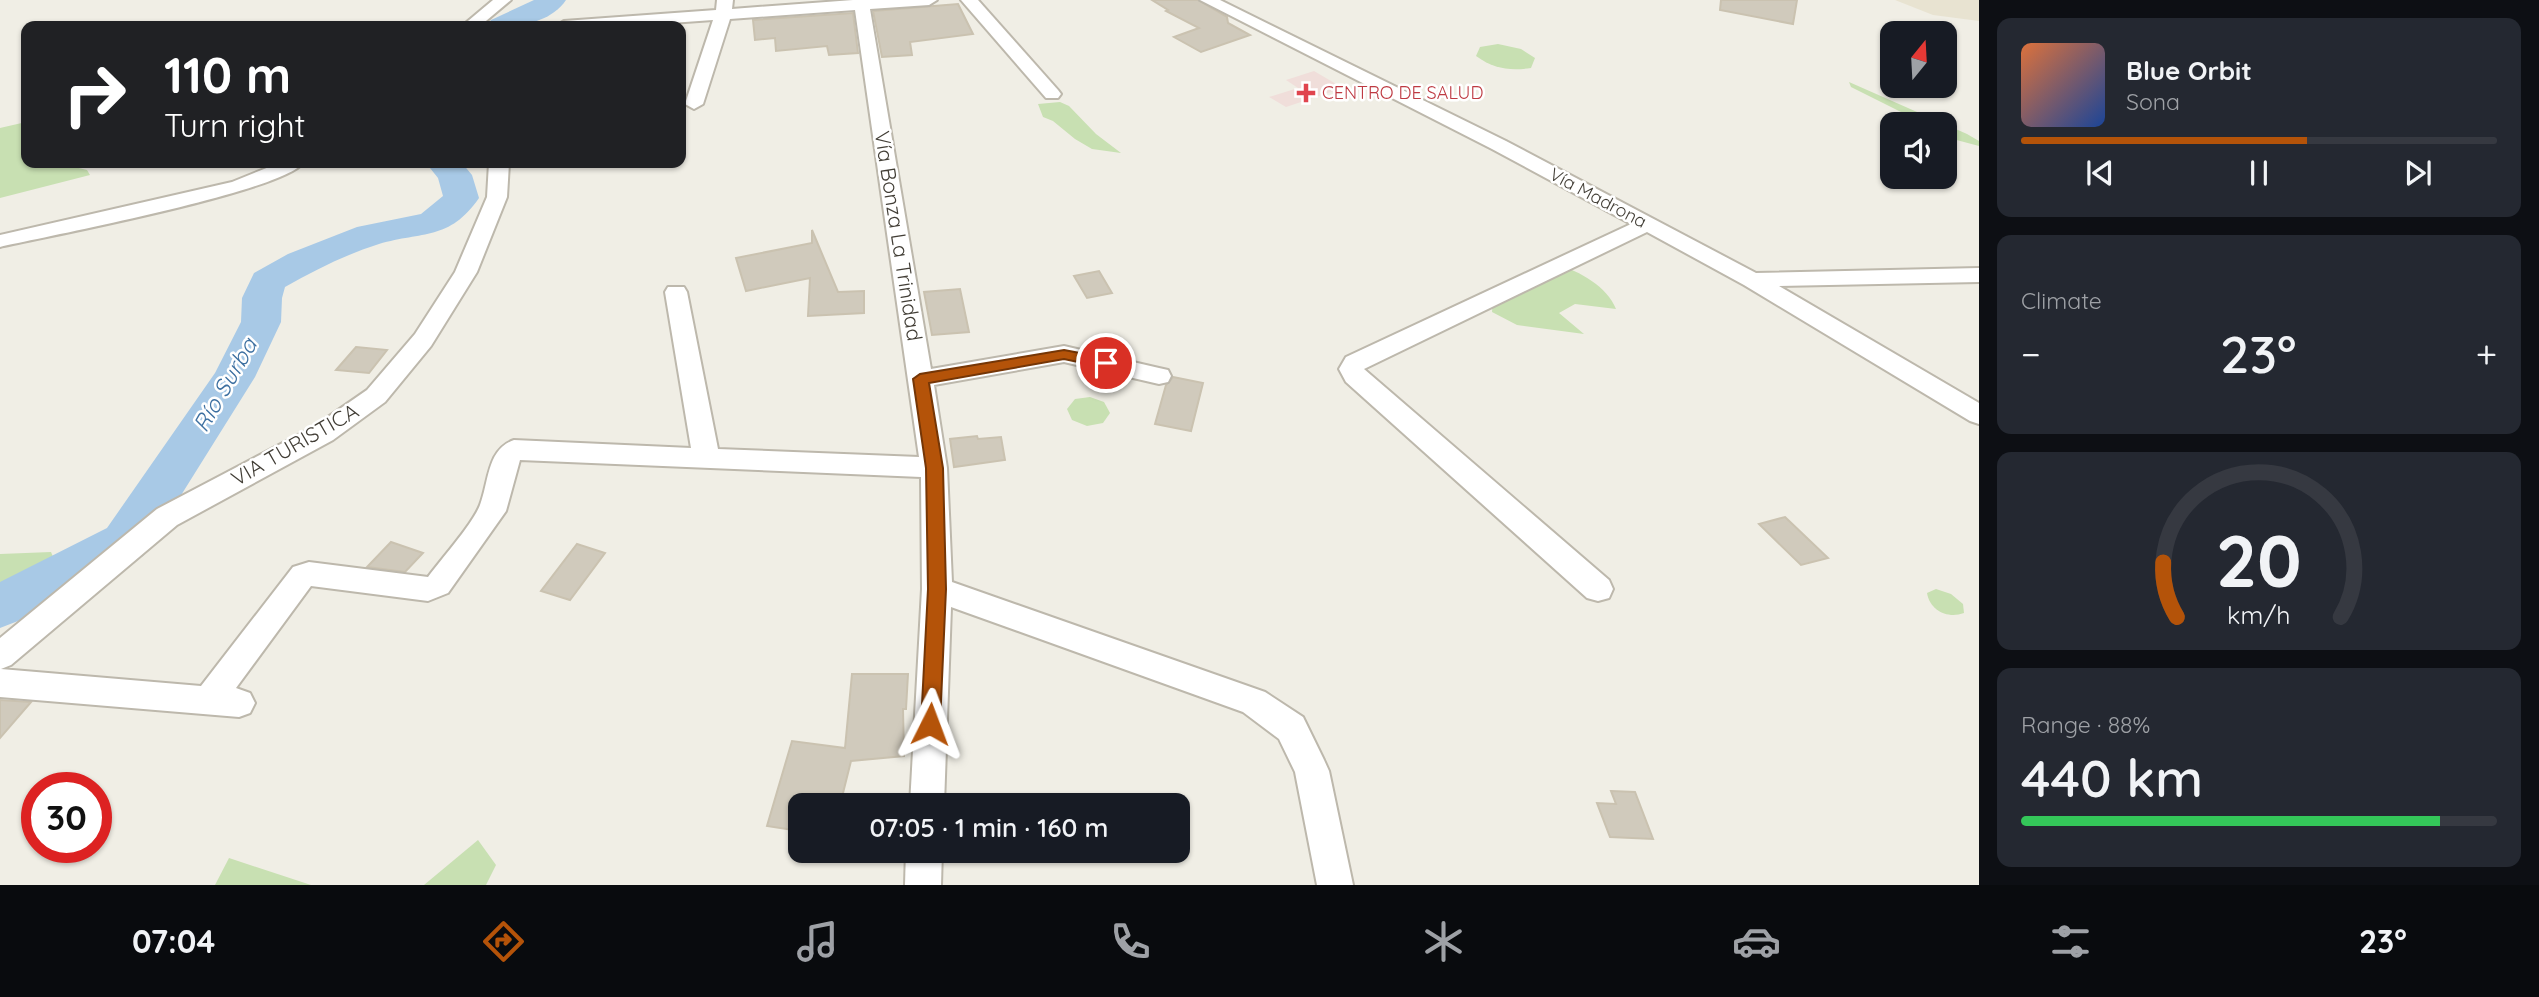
<!DOCTYPE html>
<meta charset="utf-8">
<style>
body{margin:0;font-family:Quicksand,sans-serif;background:#242831;color:#f1f3f6;height:100vh;display:flex;flex-direction:column;font-size:26px;white-space:nowrap}
*{box-sizing:border-box;margin:0}
p{font-size:23px;color:#9ea1a6}
.icon{flex:none;width:38px;height:38px;fill:none;stroke:currentColor;stroke-width:2;stroke-linecap:round;stroke-linejoin:round}
.map{position:relative;flex:1;overflow:hidden}
.sheet{display:flex;flex-direction:column;gap:18px;padding:18px;background:#0d0f14;width:560px}
.sheet>*{flex:none}
.guide{position:absolute;left:21px;top:21px;width:665px;height:147px;border-radius:14px;box-shadow:0 2px 5px #0004;background:#202124;color:#fff;overflow:hidden}
.needle{width:46px;rotate:18deg}
.controls{position:absolute;left:1880px;top:21px;display:grid;gap:14px}
.controls a{display:grid;place-items:center;width:77px;height:77px;border-radius:14px;background:#171b24;box-shadow:0 2px 5px #0004;font-size:35px}
.speed{position:absolute;left:21px;top:772px;display:flex;gap:14px;font-size:35px;font-weight:700;text-align:center}
.speed>*{display:grid;place-content:center;width:91px;height:91px;border-radius:50%;background:#171b24;box-shadow:0 2px 5px #0004;line-height:1}
.speed .limit{border:10px solid #d22;background:#fff;color:#111}
.pin{position:absolute;display:grid;place-items:center;width:60px;height:60px;color:#fff;margin:-30px;border:4px solid #fff;border-radius:50%;box-shadow:0 2px 7px #0007}
.me{position:absolute;width:77px;margin:-38px;rotate:3deg;stroke-linejoin:round;filter:drop-shadow(0 0 5px #0008)}
.turn{display:flex;align-items:center;gap:24px;height:147px;padding:0 28px;font-size:32px}
.turn .icon{width:91px;height:91px;stroke-width:2.5}
.turn b{display:block;font-size:49px;line-height:60px}
.big{font-size:52px;font-weight:600;line-height:1.1}
.sheet .widget{flex:1;display:flex;flex-direction:column;justify-content:center;gap:10px;min-width:0;padding:0 24px;border-radius:14px;background:#242831}
.sheet .dial{align-items:center;gap:0}
.dial svg{height:182px;overflow:visible;fill:none;stroke:#363941;stroke-width:7;stroke-linecap:round;text-anchor:middle}
.dial text{fill:#f1f3f6;stroke:none}
.song{display:flex;align-items:center;gap:21px}
.cover{width:84px;height:84px;border-radius:10px;background:linear-gradient(135deg,hsl(20 70% 55%),hsl(220 70% 35%))}
.played{height:7px;border-radius:4px;background:linear-gradient(90deg,#b45309 60%,#363941 60%)}
.keys{display:flex;justify-content:space-around;direction:ltr}
.heat{display:flex;justify-content:space-between;align-items:center;font-size:38px;direction:ltr}
.charge{height:10px;border-radius:5px;background:linear-gradient(90deg,#34c759 88%,#363941 0)}
.trip{position:absolute;left:788px;top:793px;width:402px;height:70px;border-radius:14px;background:#171b24;box-shadow:0 2px 5px #0004;font-weight:600;line-height:70px;text-align:center}
.menu{display:flex;height:112px;justify-content:space-around;align-items:center;background:#090b0e;color:#9ea1a6}
.menu .icon{width:49px;height:49px}
.menu .current{color:#b45309}
.menu b{font-size:32px;color:#f1f3f6}
main{display:flex;flex:1;min-height:0}
.map>svg:first-child{display:block}
.education{fill:#e8e3d1}
.medical{fill:#f0deda}
.green{fill:#c8e0b2}
.lines{fill:none;stroke-linecap:round;stroke-linejoin:round}
.river{fill:#a8c9e6;fill-rule:evenodd}
.building{fill:#d0cabc;stroke:#cac2b0;stroke-width:2}
.minor-casing{stroke:#bdb8ac;stroke-width:4}
.minor{fill:#fff;fill-rule:evenodd}
.route{fill:#b45309;stroke:#753606;stroke-width:2}
.health-dot{fill:#e0444e;stroke:#fff;stroke-width:2.5}
.labels{text-anchor:middle;stroke-width:5;stroke-linejoin:round;paint-order:stroke}
.far-health-label{font-size:18px;fill:#be3a42;stroke:#fff;text-anchor:start}
.far-street-label{font-size:18px;fill:#423e36;stroke:#fff}
.street-label{font-size:21px;fill:#423e36;stroke:#fff}
.water-label{font-size:23px;font-style:italic;fill:#3c6fa0;stroke:#fff}
</style>
<main>
<div class="map">
<svg width="1979" height="885" viewBox="0 0 1979 885">
<rect width="100%" height="100%" fill="#f0eee5"/>
<path class="education" d="M1895,0H1979V21L1933,15Z"/>
<path class="medical" d="M1314,71L1343,88L1286,107L1269,97L1298,88L1286,80Z"/>
<g class="green">
<path d="M1498,44L1521,49L1535,58L1531,68C1510,71 1494,69 1476,56L1480,47Z"/>
<path d="M1849,82L1967,134L1979,141V146L1949,138L1944,135V124H1925L1851,87Z"/>
<path d="M1060,102L1069,106L1096,134L1121,153L1092,149L1075,139L1053,121L1043,117L1038,104Z"/>
<path d="M26,122V163H58L87,170L90,175L0,198V128Z"/>
<path d="M1557,264C1580,272 1607,286 1616,309L1575,304L1559,313L1584,334L1517,325L1492,312L1493,297Z"/>
<path d="M1090,397L1104,402L1110,413L1103,423L1087,426L1072,420L1067,409L1075,399Z"/>
<path d="M51,552L56,564L0,598V554Z"/>
<path d="M1936,589L1951,594L1963,604L1964,613C1948,619 1930,611 1927,593Z"/>
<path d="M478,840L496,865L486,885H424Z"/>
<path d="M229,858L311,885H215Z"/>
</g>
<g class="lines">
<g class="river">
<path d="M534,0H566C549,25 514,27 487,26L491,20Z"/>
<path d="M426,163H462L472,175L479,198C449,241 423,231 379,244C347,254 315,270 285,287L282,298L281,322L255,377L143,556L18,621L0,628V582L107,528L215,373L241,322L242,298L254,273L288,254L357,227L421,214L443,196L438,178Z"/>
</g>
</g>
<g class="building">
<path d="M1152,0H1198L1227,17L1228,23L1250,35L1201,52L1174,37L1199,28L1166,11L1168,10Z"/>
<path d="M1721,0H1797L1793,24L1720,10Z"/>
<path d="M958,4L973,34L910,42L912,55L882,57L873,11Z"/>
<path d="M853,13L858,53L829,55L827,46L776,51L775,38L755,40L753,20Z"/>
<path d="M812,230L838,292L864,291V313L808,316L810,278L746,291L736,258L812,243Z"/>
<path d="M1099,271L1112,293L1087,298L1074,276Z"/>
<path d="M960,289L969,332L932,335L924,292Z"/>
<path d="M356,347L387,350L369,373L336,370Z"/>
<path d="M1173,377L1203,383L1191,431L1155,424L1166,385Z"/>
<path d="M977,436L978,439L1001,437L1005,460L954,467L950,439Z"/>
<path d="M1785,517L1828,558L1801,565L1759,524Z"/>
<path d="M391,542L423,553L405,572L367,567Z"/>
<path d="M577,544L605,553L570,600L541,591Z"/>
<path d="M852,674H908L906,709H903L904,756L851,761L840,805H800V831L767,826L792,741L845,748Z"/>
<path d="M0,700L31,702L0,738Z"/>
<path d="M1611,791L1635,792L1653,839L1610,837L1597,803L1616,804Z"/>
</g>
<g class="lines">
<defs>
<g id="minor">
<path d="M493,0H511L480,26H462Z"/>
<path d="M717,0H733L732,9L853,0H937L929,5L870,9L931,369L1064,346L1159,368L1168,370L1171,376L1168,382L1159,384L1064,362L934,385L947,468L952,582L1265,692L1303,717L1324,760L1329,771L1353,885H1317L1295,772L1279,739L1243,712L951,607L944,805H910L922,589L921,477L520,460L506,511L448,593L428,601L311,586L236,688L250,693L255,703L250,713L239,717L0,697V638L157,509L315,426L367,390L415,334L455,272L487,197L489,163H509L507,197L477,272L431,346L385,402L333,440L177,525L11,665L1,669L201,686L293,567L309,562L428,577C442,558 472,525 480,505C489,482 487,449 514,440L691,448L665,292L668,287H684L687,292L718,449L919,457L855,10L730,19L703,104L694,109L685,104L713,20L629,26H556L564,21L716,10Z"/>
<path d="M961,0H978L1058,90L1061,94L1058,98H1046Z"/>
<path d="M1200,0H1220L1506,141L1756,273L1979,268V282L1779,286L1979,403V424L1970,421L1744,285L1647,232L1364,369L1609,580L1613,589L1609,598L1598,601L1587,598L1346,382L1339,369L1346,357L1631,224L1492,149Z"/>
<path d="M279,163H303C281,192 48,236 0,247V235L232,182Z"/>
<path d="M906,850H942L941,885H905Z"/>
</g>
</defs>
<use href="#minor" class="minor-casing"/>
<use href="#minor" class="minor"/>
</g>
<path class="route" d="M1064,350L1106,358L1113,363L1106,368L1064,359L929,383L943,468L946,589L940,724L938,731L930,733L923,731L921,724L928,589L926,468L913,379L920,374Z"/>
<path class="health-dot" d="M1302.5 82.5h7v7h7v7h-7v7h-7v-7h-7v-7h7z"/>
<g class="labels">
<g class="far-health-label">
<text x="1322" y="99">CENTRO DE SALUD</text>
</g>
<g class="far-street-label">
<text transform="translate(1598 198) rotate(28)" y="6">Vía Madrona</text>
</g>
<g class="street-label">
<text transform="translate(898 236) rotate(81)" y="7">Vía Bonza La Trinidad</text>
<text transform="translate(295 445) rotate(-30)" y="7">VIA TURISTICA</text>
</g>
<g class="water-label">
<text transform="translate(225 385) rotate(-60)" y="8">Río Surba</text>
</g>
</g>
</svg>
<div class="controls">
<a><svg class="needle" viewBox="-14 -14 28 28"><path d="M0-13l5 13h-10z" fill="#e53935"/><path d="M0 13l5-13h-10z" fill="#9ea1a6"/></svg></a>
<a><svg class="icon" aria-label="sound" viewBox="0 0 24 24"><path d="M4 9h4l5-4v14l-5-4H4zM17 9q2 3 0 6"/></svg></a>
</div>
<div class="speed"><div class="limit">30</div></div>
<div class="pin" style="left:1106px;top:363px;background:#d93025"><svg class="icon" aria-label="arrive" viewBox="0 0 24 24"><path d="M6 21V4h12l-3 4 3 4H6"/></svg></div>
<svg class="me" style="left:930px;top:724px" viewBox="-20 -20 40 40"><path d="M0-17L14 15 0 8-14 15z" fill="#b45309" stroke="#fff" stroke-width="4"/></svg>
<div class="trip">07:05 · 1 min · 160 m</div>
<div class="guide">
<div class="turn"><svg class="icon" aria-label="right" viewBox="0 0 24 24"><path d="M7 20v-9h11M14 6l5 5-5 5"/></svg><div><b>110 m</b>Turn right</div></div>
</div>
</div>
<section class="sheet">
<div class="widget">
<div class="song"><i class="cover"></i><div><b>Blue Orbit</b><p>Sona</p></div></div>
<div class="played"></div>
<div class="keys"><svg class="icon" aria-label="previous" viewBox="0 0 24 24"><path d="M18 5L8 12l10 7zM5 5v14"/></svg><svg class="icon" aria-label="pause" viewBox="0 0 24 24"><path d="M8 5v14M16 5v14"/></svg><svg class="icon" aria-label="next" viewBox="0 0 24 24"><path d="M6 5l10 7-10 7zM19 5v14"/></svg></div>
</div>
<div class="widget"><p>Climate</p>
<div class="heat"><a>−</a><b class="big">23°</b><a>+</a></div>
</div>
<div class="widget dial"><svg viewBox="0 0 100 80">
<path d="M14 69A42 42 0 1 1 86 69"/>
<path d="M14 69A42 42 0 0 1 8 45" stroke="#b45309"/>
<text x="50" y="56" font-size="32" font-weight="700">20</text>
<text x="50" y="72" font-size="11">km/h</text>
</svg></div>
<div class="widget"><p>Range · 88%</p><b class="big">440 km</b><div class="charge"></div></div>
</section>
</main>
<nav class="menu">
<b>07:04</b>
<svg class="icon current" aria-label="directions" viewBox="0 0 24 24"><path d="M12 3l9 9-9 9-9-9zM9 14v-3h6M13 9l2 2-2 2"/></svg>
<svg class="icon" aria-label="music" viewBox="0 0 24 24"><path d="M9 18V5l10-2v13"/><circle cx="6" cy="18" r="3"/><circle cx="16" cy="16" r="3"/></svg>
<svg class="icon" aria-label="phone" viewBox="0 0 24 24"><path d="M5 4h4l2 5-3 2q2 4 5 5l2-3 5 2v4C11 20 4 13 5 4z"/></svg>
<svg class="icon" aria-label="climate" viewBox="0 0 24 24"><path d="M12 3v18M4 7l16 10M4 17L20 7"/></svg>
<svg class="icon" aria-label="car" viewBox="0 0 24 24"><path d="M5 17H2v-5l4-1 3-4h7l3 4 3 1v5h-3M9 17h6M6 11h13"/><circle cx="7" cy="17" r="2"/><circle cx="17" cy="17" r="2"/></svg>
<svg class="icon" aria-label="filters" viewBox="0 0 24 24"><path d="M4 7h16M4 17h16"/><circle cx="9" cy="7" r="2"/><circle cx="15" cy="17" r="2"/></svg>
<b>23°</b>
</nav>
